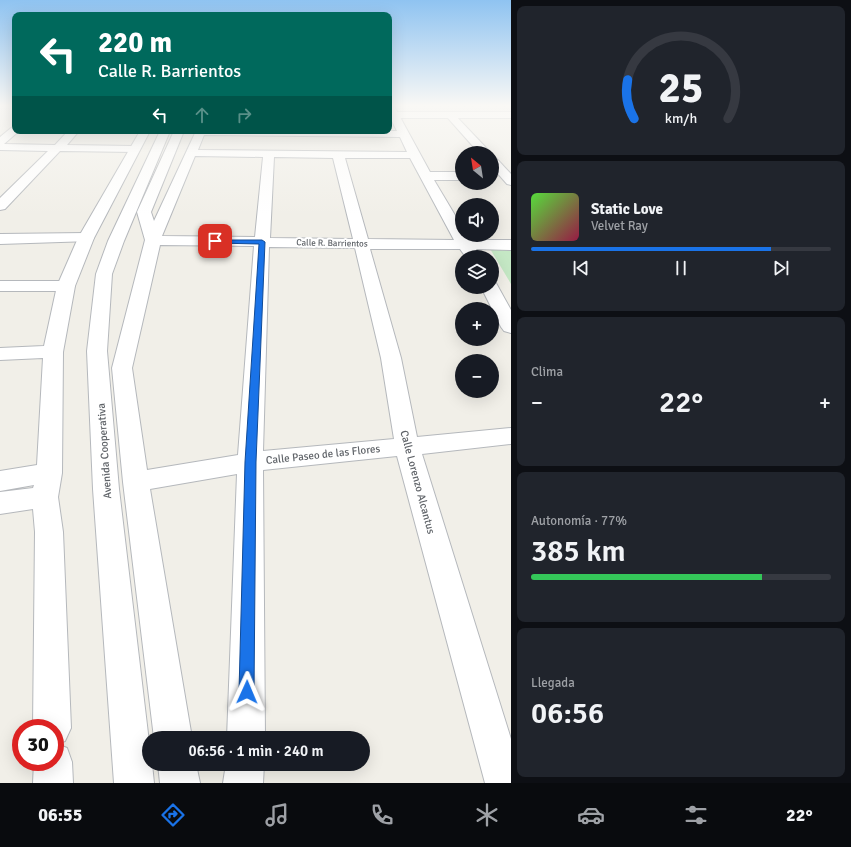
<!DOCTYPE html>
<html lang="es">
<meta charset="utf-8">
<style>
body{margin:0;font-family:Signika,sans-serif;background:#20242c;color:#f1f3f6;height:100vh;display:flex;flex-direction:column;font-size:15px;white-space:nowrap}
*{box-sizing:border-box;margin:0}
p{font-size:13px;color:#9ea1a6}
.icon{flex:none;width:22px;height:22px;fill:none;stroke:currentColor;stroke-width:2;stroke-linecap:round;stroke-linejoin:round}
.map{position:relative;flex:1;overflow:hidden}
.drawer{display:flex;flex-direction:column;gap:6px;padding:6px;background:#0d0f14;width:340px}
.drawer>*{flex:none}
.hud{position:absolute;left:12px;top:12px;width:380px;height:122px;border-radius:8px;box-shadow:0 4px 16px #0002;background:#00695c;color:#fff;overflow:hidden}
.needle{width:26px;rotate:330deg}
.controls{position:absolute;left:455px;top:146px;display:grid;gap:8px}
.controls a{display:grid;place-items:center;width:44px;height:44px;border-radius:50%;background:#171b24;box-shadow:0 4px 16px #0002;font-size:20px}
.speed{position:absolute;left:12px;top:719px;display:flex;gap:8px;font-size:20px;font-weight:700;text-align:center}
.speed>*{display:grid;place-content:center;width:52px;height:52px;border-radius:50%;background:#171b24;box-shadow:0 4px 16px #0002;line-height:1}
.speed .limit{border:6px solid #d22;background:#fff;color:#111}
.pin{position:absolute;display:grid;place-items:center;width:34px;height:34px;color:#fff;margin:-17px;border-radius:8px;box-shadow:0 2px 6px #0006}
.me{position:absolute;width:44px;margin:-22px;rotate:1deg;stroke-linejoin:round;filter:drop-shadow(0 0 3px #0008)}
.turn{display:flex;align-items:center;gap:14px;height:84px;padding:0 20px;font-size:18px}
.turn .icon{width:52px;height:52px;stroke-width:2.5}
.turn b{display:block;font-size:28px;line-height:34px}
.lanes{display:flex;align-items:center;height:38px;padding:0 20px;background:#0003;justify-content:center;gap:20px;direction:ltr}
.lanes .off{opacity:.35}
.big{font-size:30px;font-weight:600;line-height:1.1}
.drawer .widget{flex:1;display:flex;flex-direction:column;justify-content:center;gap:6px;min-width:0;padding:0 14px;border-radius:8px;background:#20242c}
.drawer .dial{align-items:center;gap:0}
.dial svg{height:104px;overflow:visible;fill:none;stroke:#363941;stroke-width:7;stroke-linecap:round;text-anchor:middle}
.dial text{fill:#f1f3f6;stroke:none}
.song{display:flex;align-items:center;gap:12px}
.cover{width:48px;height:48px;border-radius:6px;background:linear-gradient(135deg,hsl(110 70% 55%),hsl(340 70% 35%))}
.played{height:4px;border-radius:2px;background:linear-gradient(90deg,#1a73e8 80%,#363941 80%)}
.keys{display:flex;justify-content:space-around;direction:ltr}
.heat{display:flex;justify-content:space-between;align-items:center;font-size:22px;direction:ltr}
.charge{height:6px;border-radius:3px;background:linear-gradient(90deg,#34c759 77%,#363941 0)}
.trip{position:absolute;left:142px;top:731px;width:228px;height:40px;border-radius:20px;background:#171b24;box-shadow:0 4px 16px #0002;font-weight:600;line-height:40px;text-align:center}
.menu{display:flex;height:64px;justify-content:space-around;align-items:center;background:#090b0e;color:#9ea1a6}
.menu .icon{width:28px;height:28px}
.menu .selected{color:#1a73e8}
.menu b{font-size:18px;color:#f1f3f6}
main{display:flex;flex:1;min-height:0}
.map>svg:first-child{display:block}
.green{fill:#c5e8c5}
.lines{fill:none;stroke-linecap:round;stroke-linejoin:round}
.minor-casing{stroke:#b5b8bc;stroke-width:2}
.tertiary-casing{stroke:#b5b8bc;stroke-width:2}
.minor{fill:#fff;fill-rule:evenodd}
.tertiary{fill:#fff;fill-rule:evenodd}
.route{fill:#1a73e8;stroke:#114b97}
.labels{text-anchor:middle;stroke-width:4;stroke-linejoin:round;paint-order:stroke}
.far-street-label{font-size:9px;fill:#5f6368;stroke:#fff}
.street-label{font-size:11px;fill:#5f6368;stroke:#fff}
</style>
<main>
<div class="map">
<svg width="511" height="783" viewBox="0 0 511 783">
<rect width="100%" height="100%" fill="#f1efe8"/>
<path class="green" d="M486,242L511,243V284Z"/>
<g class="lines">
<defs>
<g id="minor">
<path d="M389,106H394L430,172H462V180H434L462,227V235H466L469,240H511V250L476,249L479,253L474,257L465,256L460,249H370L401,358L417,437L511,428V444L422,454L511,739V783H485L397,456L263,470L265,738H227L237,474L150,489L192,738H154L123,482L112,368L145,240L137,212L174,131H184L151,212L154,221L196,131H397L389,115ZM204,135L400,137L407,152L198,150ZM195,156L263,157L255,237L162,236ZM274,157L333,158L353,239L270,238ZM345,158H410L454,240L368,239ZM160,245L254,246L238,455L147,470L132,368ZM269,247L355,248L381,358L394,439L263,451Z"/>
<path d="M450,112L453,113L491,153H479L447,117L445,115L447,113Z"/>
<path d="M15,127V131H19L4,144L55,145L68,131H79L67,145L135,146L140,149L135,152L60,151L5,209L0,210V198L48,151L0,150V137L11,128Z"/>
<path d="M492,157L496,158L511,174V185L507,184L492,167Z"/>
<path d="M86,233L91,235L94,238L91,241L0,244V234Z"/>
<path d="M0,281H66L72,282L75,286L72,290L66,291H0Z"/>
<path d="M492,282L496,283L511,310V333L504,331L501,327L481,287H492Z"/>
<path d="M158,764H196L200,783H160Z"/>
<path d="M226,764H264L263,783H223Z"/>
</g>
<g id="tertiary">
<rect x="389" y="112" width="122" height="6"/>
<path d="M140,131H150L94,238L75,286L63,352L62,473L58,497L63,532L71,728L65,741L57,744L67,748L72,762L73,783H33L34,762H55V728H33L35,532L33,509L0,514V492L33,488L34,485L0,491V471L37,465L43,358L0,360V348L44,346L57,286L78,238Z"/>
<path d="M160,131H170L124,241L112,274L107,351L119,489L149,742V764H152L154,783H114L93,489L87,351L96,274L108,241Z"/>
</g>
</defs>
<use href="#minor" class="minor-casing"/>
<use href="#tertiary" class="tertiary-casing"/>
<use href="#minor" class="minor"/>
<use href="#tertiary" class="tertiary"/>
</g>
<linearGradient id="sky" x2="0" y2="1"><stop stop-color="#8fc3f1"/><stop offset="0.49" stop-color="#f9f8f5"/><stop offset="1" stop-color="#f9f8f5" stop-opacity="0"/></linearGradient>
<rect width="511" height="215" fill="url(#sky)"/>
<path class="route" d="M213,240H262L265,242L256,462L254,692L252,697L247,699L241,697L239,692L245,462L259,244L215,243L212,241Z"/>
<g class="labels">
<g class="far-street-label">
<text transform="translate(332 243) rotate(1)" y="3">Calle R. Barrientos</text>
</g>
<g class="street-label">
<text transform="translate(104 451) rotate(-94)" y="4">Avenida Cooperativa</text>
<text transform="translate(323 454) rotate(-6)" y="4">Calle Paseo de las Flores</text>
<text transform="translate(418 482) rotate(75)" y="4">Calle Lorenzo Alcantus</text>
</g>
</g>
</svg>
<div class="controls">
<a><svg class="needle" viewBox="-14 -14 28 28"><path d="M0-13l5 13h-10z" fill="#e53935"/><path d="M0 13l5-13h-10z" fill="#9ea1a6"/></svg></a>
<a><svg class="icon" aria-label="sound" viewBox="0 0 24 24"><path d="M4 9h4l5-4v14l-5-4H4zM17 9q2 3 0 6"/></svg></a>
<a><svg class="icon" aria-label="layers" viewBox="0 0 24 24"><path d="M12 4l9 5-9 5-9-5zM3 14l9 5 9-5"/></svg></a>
<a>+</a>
<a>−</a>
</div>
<div class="speed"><div class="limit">30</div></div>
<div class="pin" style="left:215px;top:241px;background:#d93025"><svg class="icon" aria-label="arrive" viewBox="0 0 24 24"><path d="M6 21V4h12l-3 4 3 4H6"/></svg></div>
<svg class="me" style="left:247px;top:692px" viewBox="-20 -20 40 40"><path d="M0-17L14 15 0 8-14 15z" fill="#1a73e8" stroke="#fff" stroke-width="4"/></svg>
<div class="trip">06:56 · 1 min · 240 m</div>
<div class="hud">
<div class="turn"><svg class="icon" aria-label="left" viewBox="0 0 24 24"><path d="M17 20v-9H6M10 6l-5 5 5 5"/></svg><div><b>220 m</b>Calle R. Barrientos</div></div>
<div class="lanes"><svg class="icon" aria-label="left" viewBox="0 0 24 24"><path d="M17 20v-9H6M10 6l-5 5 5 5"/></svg><svg class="icon off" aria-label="ahead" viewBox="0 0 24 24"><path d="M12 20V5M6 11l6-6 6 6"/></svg><svg class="icon off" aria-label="right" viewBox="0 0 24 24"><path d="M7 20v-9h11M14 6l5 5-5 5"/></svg></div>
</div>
</div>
<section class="drawer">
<div class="widget dial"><svg viewBox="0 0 100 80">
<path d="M14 69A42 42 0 1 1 86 69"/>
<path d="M14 69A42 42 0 0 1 9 39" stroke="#1a73e8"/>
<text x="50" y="56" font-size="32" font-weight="700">25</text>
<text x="50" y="72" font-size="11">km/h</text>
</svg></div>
<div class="widget">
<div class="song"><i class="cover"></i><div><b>Static Love</b><p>Velvet Ray</p></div></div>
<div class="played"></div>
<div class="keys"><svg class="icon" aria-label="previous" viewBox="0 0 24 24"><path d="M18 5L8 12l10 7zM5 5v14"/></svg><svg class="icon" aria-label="pause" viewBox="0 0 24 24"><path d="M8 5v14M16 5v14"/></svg><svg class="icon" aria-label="next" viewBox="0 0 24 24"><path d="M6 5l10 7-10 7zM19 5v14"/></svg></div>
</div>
<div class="widget"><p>Clima</p>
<div class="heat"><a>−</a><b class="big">22°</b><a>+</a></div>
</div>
<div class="widget"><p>Autonomía · 77%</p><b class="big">385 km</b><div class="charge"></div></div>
<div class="widget"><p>Llegada</p><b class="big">06:56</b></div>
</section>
</main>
<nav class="menu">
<b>06:55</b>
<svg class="icon selected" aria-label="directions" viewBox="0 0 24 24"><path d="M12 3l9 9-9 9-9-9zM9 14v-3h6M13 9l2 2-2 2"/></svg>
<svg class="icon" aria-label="music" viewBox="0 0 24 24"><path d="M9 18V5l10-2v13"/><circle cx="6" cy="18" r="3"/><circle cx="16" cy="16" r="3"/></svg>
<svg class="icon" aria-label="phone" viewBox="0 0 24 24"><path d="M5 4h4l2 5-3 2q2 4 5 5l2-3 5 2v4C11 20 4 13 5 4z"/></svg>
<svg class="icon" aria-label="climate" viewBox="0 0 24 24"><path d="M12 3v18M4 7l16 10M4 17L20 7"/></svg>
<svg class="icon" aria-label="car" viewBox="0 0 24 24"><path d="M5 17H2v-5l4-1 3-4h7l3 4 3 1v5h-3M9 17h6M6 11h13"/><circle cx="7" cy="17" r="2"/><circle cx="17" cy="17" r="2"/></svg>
<svg class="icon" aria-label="filters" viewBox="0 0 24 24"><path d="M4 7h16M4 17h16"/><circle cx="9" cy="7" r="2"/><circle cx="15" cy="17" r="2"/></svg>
<b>22°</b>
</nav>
